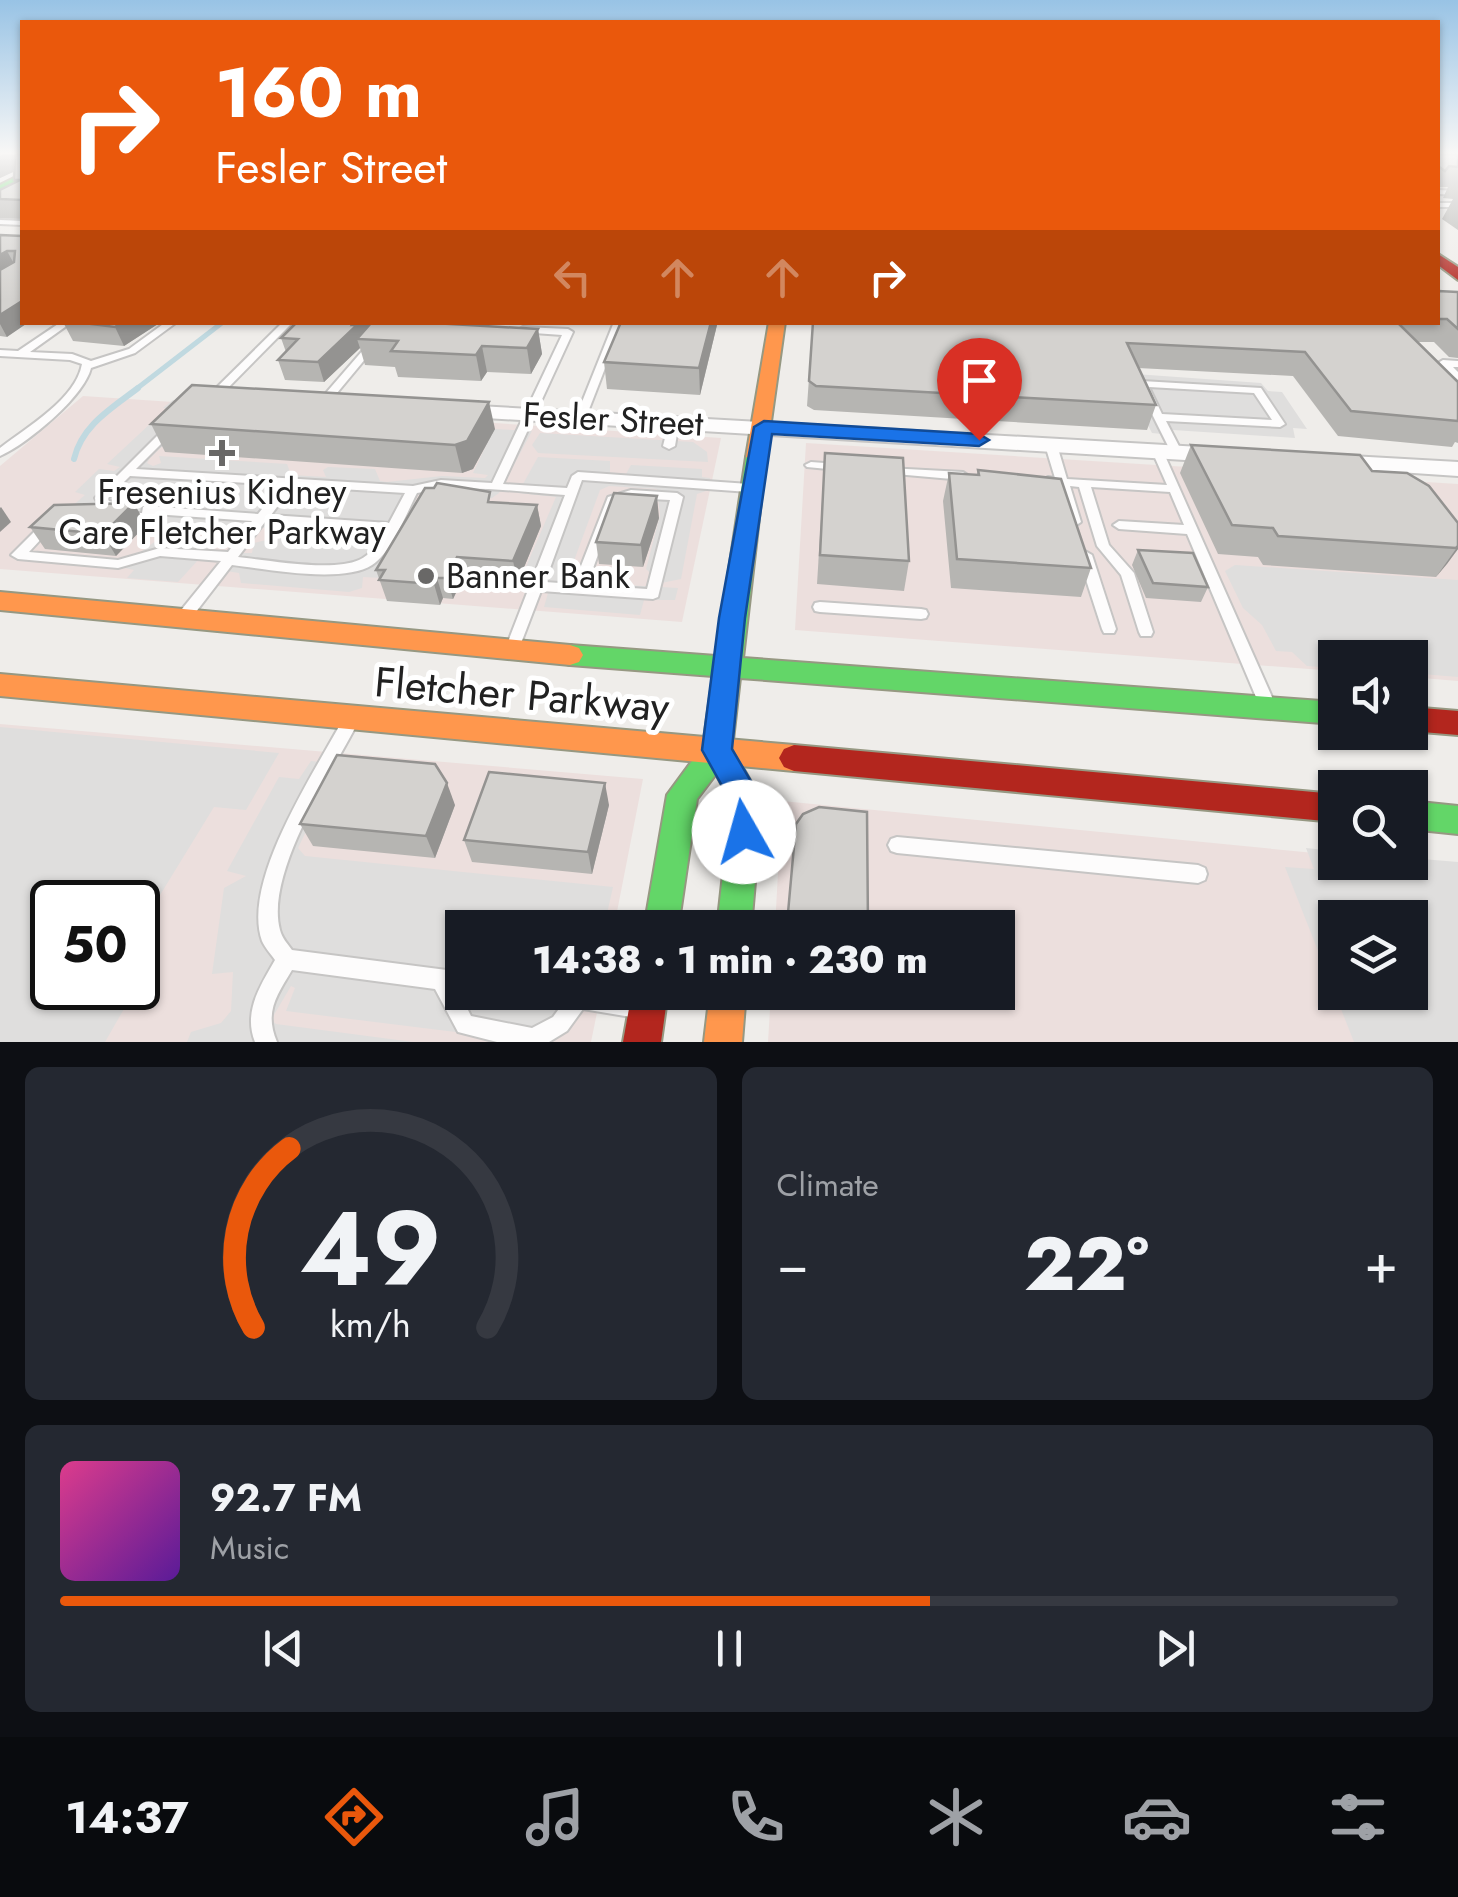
<!DOCTYPE html>
<meta charset="utf-8">
<style>
body{margin:0;font-family:Jost,sans-serif;background:#242831;color:#f1f3f6;height:100vh;display:flex;flex-direction:column;font-size:38px;white-space:nowrap}
*{box-sizing:border-box;margin:0}
p{font-size:32px;color:#9ea1a6}
.icon{flex:none;width:55px;height:55px;fill:none;stroke:currentColor;stroke-width:2;stroke-linecap:round;stroke-linejoin:round}
.map{position:relative;height:1042px;overflow:hidden}
.drawer{display:flex;flex-direction:column;gap:25px;padding:25px;background:#0d0f14;flex:1}
.drawer>*{flex:none}
.top-card{position:absolute;left:20px;top:20px;width:1420px;height:305px;border-radius:0px;box-shadow:0 2px 8px #0004;background:#ea580c;color:#fff;overflow:hidden}
.buttons{position:absolute;left:1318px;top:640px;display:grid;gap:20px}
.buttons a{display:grid;place-items:center;width:110px;height:110px;border-radius:0px;background:#171b24;box-shadow:0 2px 8px #0004;font-size:50px}
.speed{position:absolute;left:30px;top:880px;display:flex;gap:20px;font-size:50px;font-weight:700;text-align:center}
.speed>*{display:grid;place-content:center;width:130px;height:130px;border-radius:50%;background:#171b24;box-shadow:0 2px 8px #0004;line-height:1}
.speed .limit{border:5px solid #111;border-radius:15px;background:#fff;color:#111}
.pin{position:absolute;display:grid;place-items:center;width:85px;height:85px;color:#fff;margin:-102px -42px;border-radius:50% 50% 50% 0;rotate:-45deg;box-shadow:0 0 10px #0007}
.pin .icon{rotate:45deg}
.me{position:absolute;width:110px;margin:-55px;rotate:353deg;stroke-linejoin:round;filter:drop-shadow(0 0 8px #0008)}
.turn{display:flex;align-items:center;gap:35px;height:210px;padding:0 30px;font-size:45px}
.turn .icon{width:130px;height:130px;stroke-width:2.5}
.turn b{display:block;font-size:70px;line-height:85px}
.lanes{display:flex;align-items:center;height:95px;padding:0 30px;background:#0003;justify-content:center;gap:50px;direction:ltr}
.lanes .off{opacity:.35}
.big{font-size:75px;font-weight:800;line-height:1.1}
.drawer .tile{flex:1;display:flex;flex-direction:column;justify-content:center;gap:15px;min-width:0;padding:0 35px;border-radius:15px;background:#242831}
.drawer .dial{align-items:center;gap:0}
.dial svg{height:260px;overflow:visible;fill:none;stroke:#363941;stroke-width:7;stroke-linecap:round;text-anchor:middle}
.dial text{fill:#f1f3f6;stroke:none}
.song{display:flex;align-items:center;gap:30px}
.cover{width:120px;height:120px;border-radius:15px;background:linear-gradient(135deg,hsl(330 70% 55%),hsl(270 70% 35%))}
.played{height:10px;border-radius:5px;background:linear-gradient(90deg,#ea580c 65%,#363941 65%)}
.keys{display:flex;justify-content:space-around;direction:ltr}
.heat{display:flex;justify-content:space-between;align-items:center;font-size:55px;direction:ltr}
.drawer .tiles{flex:1;display:grid;gap:25px;grid-template-columns:1fr 1fr}
.tile:last-child{grid-column:span 2}
.trip{position:absolute;left:445px;top:910px;width:570px;height:100px;border-radius:0px;background:#171b24;box-shadow:0 2px 8px #0004;font-weight:800;line-height:100px;text-align:center}
.tabs{display:flex;height:160px;justify-content:space-around;align-items:center;background:#090b0e;color:#9ea1a6}
.tabs .icon{width:70px;height:70px}
.tabs .on{color:#ea580c}
.tabs b{font-size:45px;color:#f1f3f6}
.map>svg:first-child{display:block}
.commercial{fill:#ecdfdd;fill-rule:evenodd}
.parking{fill:#dfdedd;fill-rule:evenodd}
.lines{fill:none;stroke-linecap:round;stroke-linejoin:round}
.stream-far1{stroke:#c0d9e0;stroke-width:5}
.stream{stroke:#c0d9e0;stroke-width:6}
.lane-casing{stroke:#c6c5c4;stroke-width:4}
.street-casing{stroke:#c6c5c4;stroke-width:4}
.fast-casing{stroke:#969882;stroke-width:4}
.slow-casing{stroke:#969882;stroke-width:4}
.jam-casing{stroke:#969882;stroke-width:4}
.lane{fill:#fdfcfc;fill-rule:evenodd}
.street{fill:#fdfcfc;fill-rule:evenodd}
.fast{fill:#63d668;fill-rule:evenodd}
.slow{fill:#ff974d;fill-rule:evenodd}
.jam{fill:#b3261e;fill-rule:evenodd}
.wall{fill:#b6b5b2}
.shaded-wall{fill:#949391}
.building{fill:#d4d2cf;stroke:#949391;stroke-width:2.5}
.route{fill:#1a73e8;stroke:#114b97;stroke-width:2.5}
.poi-dot{fill:#696867;stroke:#fff;stroke-width:4}
.labels{text-anchor:middle;stroke-width:10;stroke-linejoin:round;paint-order:stroke}
.street-label{font-size:35px;fill:#212121;stroke:#fff}
.poi-label{font-size:35px;fill:#212121;stroke:#fff}
.near-street-label{font-size:42px;fill:#212121;stroke:#fff}
</style>
<div class="map">
<svg width="1458" height="1042" viewBox="0 0 1458 1042">
<rect width="100%" height="100%" fill="#efedea"/>
<g class="commercial">
<path d="M83,396L721,438L682,622L0,569V466Z"/>
<path d="M806,443L1458,484V681L1410,677V658H1335V671L795,630Z"/>
<path d="M0,724L643,779L614,927L462,928V992L601,993L591,1042H0ZM52,902H138V988H52Z"/>
<path d="M782,801L1335,855V862H1410L1458,1042H768L771,993L998,992V928L775,927ZM1335,918H1410V992H1335Z"/>
</g>
<g class="parking">
<path d="M1121,373L1261,383L1268,391L1282,392L1307,429L1293,428L1295,438L1173,430L1166,421L1172,435L1152,433Z"/>
<path d="M173,400L207,403L150,458L147,463L153,466L161,463L159,456L287,464L291,475L326,477L323,470L328,467L375,469L380,481L387,482L442,476L485,478L488,475L473,473L494,429L532,431L499,493L492,498L473,502L421,491L412,502L427,504L383,578L363,577L362,588L349,592L241,583L239,573L226,571L240,553H252L254,543L266,540L265,528L236,524L223,535L151,531L156,524L78,519L71,507L85,495L75,492L99,469L114,471L120,467L107,464L151,423L159,424L173,409L163,408Z"/>
<path d="M540,433L693,442L707,452L708,462L538,453L532,445Z"/>
<path d="M538,457L610,461V473L626,474L631,465L702,469V477L710,478L706,491L697,494L681,579L661,583L646,569L660,515L657,489L609,486L600,490L568,577L572,582L678,588L675,600H644L640,615L544,607L548,593L516,590L556,497L518,493Z"/>
<path d="M165,534L218,538L178,582L127,578L134,570L121,567Z"/>
<path d="M1235,565L1458,580V677L1410,673V658H1335V668L1307,666L1292,652L1276,651L1262,625L1243,608L1225,571Z"/>
<path d="M0,727L279,753L246,810L214,807L138,931V902H52V988H136L105,1042H0Z"/>
<path d="M311,761L339,764L298,848L305,856L613,887L604,927L462,928V992L581,993L575,1022L561,1023L528,1041L286,1011L295,988L291,986L271,1020L276,1024L413,1042H187L191,1032L221,1023L231,1011L233,972L212,974L224,888L246,876L227,871L279,777L299,779Z"/>
<path d="M1306,848L1335,851V862H1410V858L1458,862V1042H1354L1285,867L1314,869ZM1335,918H1410V992H1335Z"/>
</g>
<g class="lines">
<path class="stream-far1" d="M135,390L223,322"/>
<path class="stream" d="M74,459C82,425 112,408 138,388"/>
<defs>
<g id="lane">
<path d="M1438,190L1458,191V195L1438,194Z"/>
<rect x="1438" y="203" width="20" height="4"/>
<path d="M0,220L22,221V225L0,224Z"/>
<path d="M61,322H72L30,352L72,354L91,361L129,349L166,322H177L135,353L91,368C84,397 27,444 0,456V448C27,427 76,399 82,364L70,360L0,356V350L18,351Z"/>
<path d="M283,322H293L217,399H209V395Z"/>
<path d="M614,322H623L586,417L581,420L577,419L576,417Z"/>
<path d="M523,327L568,329L573,332L503,484L567,488L572,476L578,472L749,484L755,488L749,492L582,480L545,582L574,584L608,497L631,490L677,493L683,497L658,597L653,599L541,591L518,651L513,652L508,651L506,647L565,495C517,492 465,483 417,493C406,514 392,552 372,565C343,584 265,569 232,565L192,617H182L180,613L182,609L221,561L160,556L118,568L18,559L11,555L45,521L49,520L55,524L29,552L118,560L160,548L228,552L252,521L154,514C147,523 128,524 120,517L126,513H142L143,507L147,506L258,514L281,485L130,476L107,499L109,501L121,504L123,507L121,510L117,511L100,507L95,498L165,428L169,427L174,430L173,432L136,469L413,486L441,480L492,483L562,335L520,332L518,330ZM293,486L405,493L389,523L271,515ZM632,498L670,500L647,589L587,585L617,502ZM265,522L385,531C378,542 371,555 359,560C333,572 267,560 238,557Z"/>
<path d="M373,341L378,344L376,346L327,405H319V401L370,342Z"/>
<path d="M1443,360L1458,361V367H1453L1458,372V380L1440,365L1438,363Z"/>
<path d="M1142,381L1261,388L1285,424L1280,427L1166,421L1182,452L1176,455L1172,454L1137,384ZM1149,387L1254,393L1272,420L1162,414Z"/>
<path d="M674,419L679,422L675,446L669,449L663,446L669,422Z"/>
<path d="M1051,442L1057,445L1067,479L1167,485L1152,451L1154,449H1162L1272,697L1269,701L1264,703L1259,701L1256,697L1187,534L1119,529L1113,525L1119,521L1184,525L1170,492L1091,487L1109,545L1134,573L1153,632L1151,636H1141L1139,632L1121,575L1097,546L1079,487L1070,486L1081,522L1075,526L1069,522L1058,485L1044,484L1042,481L1048,477L1055,478L1045,445Z"/>
<path d="M811,462L838,464L844,467L838,470L807,467L805,465Z"/>
<path d="M888,468L963,472L969,476L963,480L884,473L882,471Z"/>
<path d="M1085,551L1092,555L1116,629L1114,633H1104L1102,629L1078,555Z"/>
<path d="M820,602L921,609L926,610L928,614L926,618L921,619L820,612L815,611L813,607L815,603Z"/>
<path d="M348,719L354,721L356,726C330,776 265,874 280,930C282,938 287,943 292,950L462,972V992H459L471,1016L532,1028L553,1017L561,1006L532,999L529,992C564,992 605,987 638,1000L641,1007L638,1014L631,1017L583,1009L567,1031L549,1042H497L458,1032L435,989L292,970C277,995 264,1012 277,1042H255C243,1012 260,986 275,960C271,954 265,948 262,941C241,882 314,773 342,721Z"/>
<path d="M897,837L1198,865L1205,868L1207,874L1205,880L1198,883L897,853L891,851L888,845L891,839Z"/>
</g>
<g id="street">
<path d="M460,405L1218,448L1229,455L1218,462L452,416V406Z"/>
<path d="M1333,455L1458,462V476L1325,467L1321,462Z"/>
</g>
<g id="fast">
<path d="M22,174V183L0,194V185Z"/>
<path d="M756,451L766,457L743,658L1335,702V724L740,678L732,749L762,801L751,928H717L731,802L716,774L697,799L678,928H644L667,795L703,746L713,676L570,665L561,662L557,655L561,648L570,645L716,656L746,457Z"/>
<path d="M1410,801L1458,806V834L1410,829Z"/>
</g>
<g id="slow">
<path d="M769,322H785L766,457L756,463L746,457Z"/>
<path d="M0,592L570,645L579,648L583,655L579,662L570,665L0,610Z"/>
<path d="M0,674L794,745L804,749L809,758L804,767L794,771L0,696Z"/>
<path d="M710,992H746L742,1042H704Z"/>
</g>
<g id="jam">
<path d="M1438,254L1458,267V280L1438,265Z"/>
<path d="M1410,707L1458,711V735L1410,731Z"/>
<path d="M794,745L1335,794V822L794,771L784,767L779,758L784,749Z"/>
<path d="M632,992H668L661,1042H623Z"/>
</g>
</defs>
<use href="#lane" class="lane-casing"/>
<use href="#street" class="street-casing"/>
<use href="#fast" class="fast-casing"/>
<use href="#slow" class="slow-casing"/>
<use href="#jam" class="jam-casing"/>
<use href="#lane" class="lane"/>
<use href="#street" class="street"/>
<use href="#fast" class="fast"/>
<use href="#slow" class="slow"/>
<use href="#jam" class="jam"/>
</g>
<g class="wall">
<path d="M0,154H22V219L0,218V190L15,183L14,171L0,178Z"/>
<path d="M1438,154H1458V230L1442,219L1453,199L1443,198L1448,187H1438Z"/>
<path d="M0,235L22,236L7,337L0,336Z"/>
<path d="M1438,291L1458,292V358L1449,357L1434,342H1417L1458,421V443L1455,442L1452,447L1338,436L1293,376L1138,368L1156,405L1147,430L814,410L807,406L813,322H1438Z"/>
<path d="M63,322H161L124,346L73,341Z"/>
<path d="M717,325L700,395L607,389L604,362Z"/>
<path d="M538,329L542,354L531,374L487,372L481,381L398,377L395,367L365,365L360,348L324,382L285,380L278,360L286,352L281,338Z"/>
<path d="M151,424L495,429L473,469L462,473L165,452Z"/>
<path d="M1191,445L1372,471L1458,549L1436,577L1263,565L1258,557L1218,554L1180,473Z"/>
<path d="M825,453L909,561L904,591L817,584Z"/>
<path d="M978,470L1091,568L1081,597L951,588L943,501L949,473L977,475Z"/>
<path d="M492,502L537,505L541,526L518,582L463,578L453,599L443,598L440,605L387,601L376,570Z"/>
<path d="M659,518L643,567L599,564L596,542Z"/>
<path d="M146,525L116,556L45,549L30,527Z"/>
<path d="M1138,550L1208,587L1201,602L1146,598L1132,565Z"/>
<path d="M455,805L435,858L313,846L300,824Z"/>
<path d="M609,805L592,874L472,862L464,840Z"/>
</g>
<g class="shaded-wall">
<path d="M4,154H13L20,169L0,178V156Z"/>
<path d="M7,251L17,269L0,280V255Z"/>
<path d="M22,301V322H29L7,337L0,324V315Z"/>
<path d="M122,322H161L124,346L115,327Z"/>
<path d="M354,322H377L357,339L360,348L324,382L318,362Z"/>
<path d="M711,322H717V325L700,395L699,368Z"/>
<path d="M538,329L542,354L531,374L527,348Z"/>
<path d="M482,346L487,372L481,381L476,355Z"/>
<path d="M489,402L495,429L473,469L462,473L455,445Z"/>
<path d="M657,496L659,518L643,567L641,545Z"/>
<path d="M134,503L146,525L116,556L103,534Z"/>
<path d="M537,505L541,526L518,582L513,561Z"/>
<path d="M1,507L11,522L0,532V508Z"/>
<path d="M1458,546V549L1447,564L1436,577Z"/>
<path d="M457,557L463,578L453,599L447,578Z"/>
<path d="M437,578L443,598L440,605L434,584Z"/>
<path d="M447,783L455,805L435,858L426,836Z"/>
<path d="M605,783L609,805L592,874L588,852Z"/>
</g>
<g class="building">
<path d="M15,154H22V200L0,199V190L20,180H14Z"/>
<path d="M1438,154H1458V167L1449,166L1445,171L1438,166Z"/>
<path d="M0,235L22,236V301L0,315V270L14,262L15,251H7L0,255Z"/>
<path d="M1438,291L1458,292V329L1447,319H1438Z"/>
<path d="M76,322H122L115,327Z"/>
<path d="M297,322H354L352,325H357L318,362L278,360L298,339L281,338Z"/>
<path d="M372,322H416L538,329L527,348L482,346L476,355L391,351L398,341L357,339Z"/>
<path d="M621,322H711L699,368L604,362Z"/>
<path d="M813,322H1397L1458,382V421L1351,411L1305,352L1127,343L1156,405L816,386L809,381Z"/>
<path d="M192,385L489,402L467,441L455,445L151,424Z"/>
<path d="M1191,445L1360,455L1372,471L1407,473L1429,486L1458,523V546L1456,548L1278,536L1273,528L1232,525Z"/>
<path d="M825,453L903,458L909,561L820,555Z"/>
<path d="M978,470L1061,479L1091,568L957,559L949,473L979,475Z"/>
<path d="M437,483L490,492L488,502L537,505L513,561L457,557L447,578H437L434,584L379,580L385,570H376L425,488H434Z"/>
<path d="M614,493L657,496L641,545L596,542Z"/>
<path d="M134,503L103,534L30,527L54,505Z"/>
<path d="M1138,550L1193,553L1208,587L1153,583Z"/>
<path d="M337,755L435,764L447,783L426,836L300,824Z"/>
<path d="M489,772L605,783L588,852L464,840Z"/>
<path d="M819,807L867,812L868,928H789L787,924L796,824L803,814Z"/>
</g>
<linearGradient id="sky" x2="0" y2="1"><stop stop-color="#98c3e5"/><stop offset="0.51" stop-color="#f8f7f6"/><stop offset="1" stop-color="#f8f7f6" stop-opacity="0"/></linearGradient>
<rect width="1458" height="300" fill="url(#sky)"/>
<path class="route" d="M764,421L979,434L989,440L979,446L772,434L745,618L732,749L762,800L755,843L744,847L732,843L727,832L731,802L702,750L719,618L754,427Z"/>
<g class="poi-dot">
<path d="M217 438h10v10h10v10h-10v10h-10v-10h-10v-10h10z"/>
<circle cx="426" cy="576" r="10"/>
</g>
<g class="labels">
<g class="street-label">
<text transform="translate(613 419) rotate(3)" y="12">Fesler Street</text>
</g>
<g class="poi-label">
<text x="222" y="504">Fresenius Kidney<tspan x="222" dy="40">Care Fletcher Parkway</tspan></text>
<text x="446" y="588" text-anchor="start">Banner Bank</text>
</g>
<g class="near-street-label">
<text transform="translate(522 694) rotate(5)" y="15">Fletcher Parkway</text>
</g>
</g>
</svg>
<div class="buttons">
<a><svg class="icon" aria-label="sound" viewBox="0 0 24 24"><path d="M4 9h4l5-4v14l-5-4H4zM17 9q2 3 0 6"/></svg></a>
<a><svg class="icon" aria-label="search" viewBox="0 0 24 24"><circle cx="10" cy="10" r="6"/><path d="M15 15l6 6"/></svg></a>
<a><svg class="icon" aria-label="layers" viewBox="0 0 24 24"><path d="M12 4l9 5-9 5-9-5zM3 14l9 5 9-5"/></svg></a>
</div>
<div class="speed"><div class="limit">50</div></div>
<div class="pin" style="left:979px;top:440px;background:#d93025"><svg class="icon" aria-label="arrive" viewBox="0 0 24 24"><path d="M6 21V4h12l-3 4 3 4H6"/></svg></div>
<svg class="me" style="left:744px;top:832px" viewBox="-20 -20 40 40"><circle r="19" fill="#fff"/><path d="M0-13L10 11 0 6-10 11z" fill="#1a73e8"/></svg>
<div class="trip">14:38 · 1 min · 230 m</div>
<div class="top-card">
<div class="turn"><svg class="icon" aria-label="right" viewBox="0 0 24 24"><path d="M7 20v-9h11M14 6l5 5-5 5"/></svg><div><b>160 m</b>Fesler Street</div></div>
<div class="lanes"><svg class="icon off" aria-label="left" viewBox="0 0 24 24"><path d="M17 20v-9H6M10 6l-5 5 5 5"/></svg><svg class="icon off" aria-label="ahead" viewBox="0 0 24 24"><path d="M12 20V5M6 11l6-6 6 6"/></svg><svg class="icon off" aria-label="ahead" viewBox="0 0 24 24"><path d="M12 20V5M6 11l6-6 6 6"/></svg><svg class="icon" aria-label="right" viewBox="0 0 24 24"><path d="M7 20v-9h11M14 6l5 5-5 5"/></svg></div>
</div>
</div>
<section class="drawer">
<div class="tiles">
<div class="tile dial"><svg viewBox="0 0 100 80">
<path d="M14 69A42 42 0 1 1 86 69"/>
<path d="M14 69A42 42 0 0 1 25 14" stroke="#ea580c"/>
<text x="50" y="56" font-size="32" font-weight="700">49</text>
<text x="50" y="72" font-size="11">km/h</text>
</svg></div>
<div class="tile"><p>Climate</p>
<div class="heat"><a>−</a><b class="big">22°</b><a>+</a></div>
</div>
<div class="tile">
<div class="song"><i class="cover"></i><div><b>92.7 FM</b><p>Music</p></div></div>
<div class="played"></div>
<div class="keys"><svg class="icon" aria-label="previous" viewBox="0 0 24 24"><path d="M18 5L8 12l10 7zM5 5v14"/></svg><svg class="icon" aria-label="pause" viewBox="0 0 24 24"><path d="M8 5v14M16 5v14"/></svg><svg class="icon" aria-label="next" viewBox="0 0 24 24"><path d="M6 5l10 7-10 7zM19 5v14"/></svg></div>
</div>
</div>
</section>
<nav class="tabs">
<b>14:37</b>
<svg class="icon on" aria-label="directions" viewBox="0 0 24 24"><path d="M12 3l9 9-9 9-9-9zM9 14v-3h6M13 9l2 2-2 2"/></svg>
<svg class="icon" aria-label="music" viewBox="0 0 24 24"><path d="M9 18V5l10-2v13"/><circle cx="6" cy="18" r="3"/><circle cx="16" cy="16" r="3"/></svg>
<svg class="icon" aria-label="phone" viewBox="0 0 24 24"><path d="M5 4h4l2 5-3 2q2 4 5 5l2-3 5 2v4C11 20 4 13 5 4z"/></svg>
<svg class="icon" aria-label="climate" viewBox="0 0 24 24"><path d="M12 3v18M4 7l16 10M4 17L20 7"/></svg>
<svg class="icon" aria-label="car" viewBox="0 0 24 24"><path d="M5 17H2v-5l4-1 3-4h7l3 4 3 1v5h-3M9 17h6M6 11h13"/><circle cx="7" cy="17" r="2"/><circle cx="17" cy="17" r="2"/></svg>
<svg class="icon" aria-label="filters" viewBox="0 0 24 24"><path d="M4 7h16M4 17h16"/><circle cx="9" cy="7" r="2"/><circle cx="15" cy="17" r="2"/></svg>
</nav>
